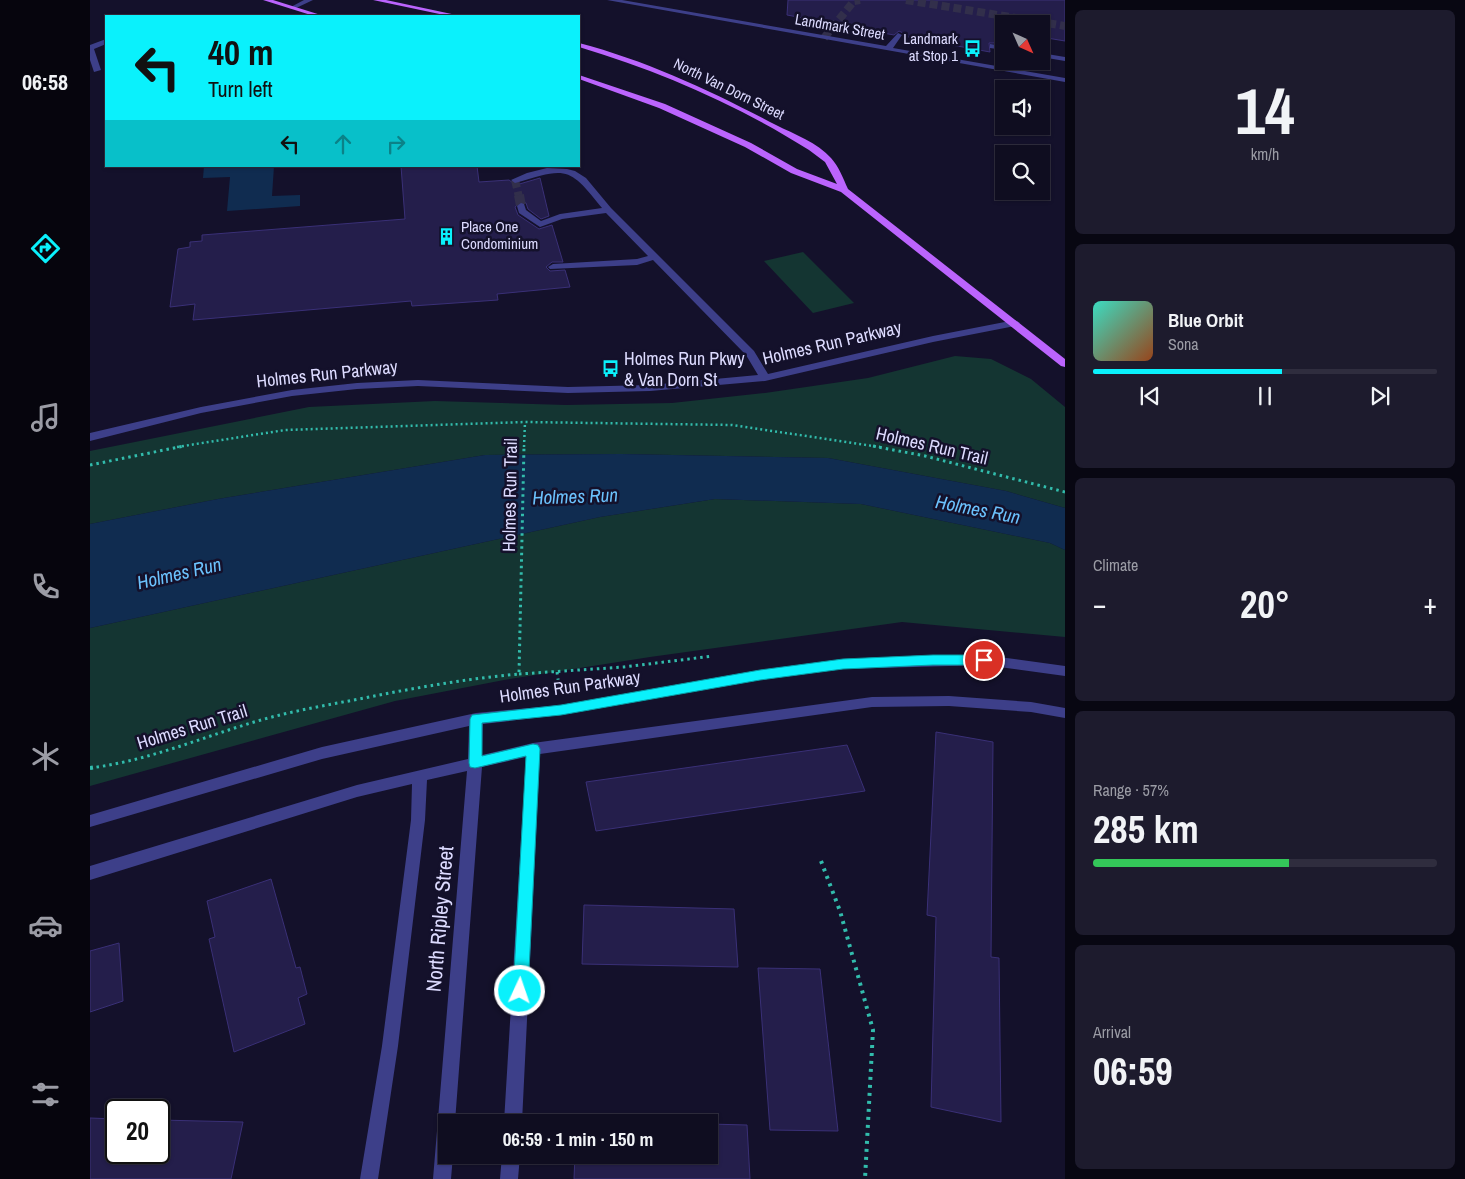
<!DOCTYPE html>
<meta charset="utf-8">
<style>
body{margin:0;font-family:"Archivo Narrow",sans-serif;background:#1d1b2d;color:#f1f3f6;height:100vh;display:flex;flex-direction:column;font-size:19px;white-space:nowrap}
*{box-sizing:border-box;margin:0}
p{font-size:16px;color:#9b9ca5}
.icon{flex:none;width:28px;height:28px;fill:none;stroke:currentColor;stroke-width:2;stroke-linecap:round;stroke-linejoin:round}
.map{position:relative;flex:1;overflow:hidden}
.side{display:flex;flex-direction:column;gap:10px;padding:10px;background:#080712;width:400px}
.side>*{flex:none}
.banner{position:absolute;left:15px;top:15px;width:475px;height:152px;border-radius:0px;box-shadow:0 1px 4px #0004,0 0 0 1px #2f2d3e;background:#0af1fc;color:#111;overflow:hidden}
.needle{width:32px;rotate:135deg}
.controls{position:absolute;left:905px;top:15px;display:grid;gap:10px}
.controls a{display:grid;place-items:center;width:55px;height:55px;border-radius:0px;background:#0f0d20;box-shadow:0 1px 4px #0004,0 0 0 1px #2f2d3e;font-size:25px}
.speed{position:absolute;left:15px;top:1099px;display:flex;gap:10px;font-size:25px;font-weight:700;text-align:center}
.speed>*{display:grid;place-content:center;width:65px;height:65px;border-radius:50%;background:#0f0d20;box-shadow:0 1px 4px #0004,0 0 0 1px #2f2d3e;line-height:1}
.speed .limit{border:2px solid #111;border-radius:8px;background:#fff;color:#111}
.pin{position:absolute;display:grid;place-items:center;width:42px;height:42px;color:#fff;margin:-21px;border:2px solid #fff;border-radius:50%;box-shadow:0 1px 5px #0007}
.me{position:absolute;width:55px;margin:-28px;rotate:3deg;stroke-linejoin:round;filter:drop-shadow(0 0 4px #0008)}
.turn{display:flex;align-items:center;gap:18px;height:105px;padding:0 20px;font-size:22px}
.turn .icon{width:65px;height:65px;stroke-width:2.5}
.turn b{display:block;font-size:35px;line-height:42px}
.lanes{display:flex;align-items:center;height:48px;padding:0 20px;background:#0003;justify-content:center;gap:25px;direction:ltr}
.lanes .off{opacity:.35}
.big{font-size:38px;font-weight:800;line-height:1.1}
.side .card{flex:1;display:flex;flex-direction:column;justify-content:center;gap:8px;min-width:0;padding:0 18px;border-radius:8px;background:#1d1b2d}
.side .dial{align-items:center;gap:0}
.dial b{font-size:65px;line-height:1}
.song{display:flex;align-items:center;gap:15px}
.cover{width:60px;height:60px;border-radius:8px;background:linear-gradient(135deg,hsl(170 70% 55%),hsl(20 70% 35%))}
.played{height:5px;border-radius:2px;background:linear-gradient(90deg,#0af1fc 55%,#2f2d3e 55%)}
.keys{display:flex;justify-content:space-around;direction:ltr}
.heat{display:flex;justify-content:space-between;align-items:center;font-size:28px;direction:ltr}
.charge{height:8px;border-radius:4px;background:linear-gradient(90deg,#34c759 57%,#2f2d3e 0)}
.trip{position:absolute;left:348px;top:1114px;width:280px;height:50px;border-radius:0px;background:#0f0d20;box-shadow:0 1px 4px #0004,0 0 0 1px #2f2d3e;font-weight:800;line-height:50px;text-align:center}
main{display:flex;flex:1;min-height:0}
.menu{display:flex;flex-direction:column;width:90px;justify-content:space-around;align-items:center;background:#06050d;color:#9b9ca5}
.menu .icon{width:35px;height:35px}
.menu .current{color:#0af1fc}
.menu b{font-size:22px;color:#f1f3f6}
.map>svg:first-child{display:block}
.green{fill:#143532}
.water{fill:#102c50}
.building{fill:#241e4b;stroke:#3a3077}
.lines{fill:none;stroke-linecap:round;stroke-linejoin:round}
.minor-tunnel-far1{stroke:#322f4b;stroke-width:8;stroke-dasharray:8 4;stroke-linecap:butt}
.minor-tunnel{stroke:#322f4b;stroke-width:10;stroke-dasharray:10 5;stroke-linecap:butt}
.path-far2{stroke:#32bcac;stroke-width:2.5;stroke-dasharray:2 3;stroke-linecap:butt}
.path-far1{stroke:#32bcac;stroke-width:3;stroke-dasharray:2.5 4;stroke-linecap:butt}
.path{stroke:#32bcac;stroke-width:4;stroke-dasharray:3 5;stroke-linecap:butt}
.minor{fill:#3d3f89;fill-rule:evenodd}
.major{fill:#bb64fd;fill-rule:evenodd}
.route{fill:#0af1fc;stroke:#069da4}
.labels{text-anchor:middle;stroke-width:5;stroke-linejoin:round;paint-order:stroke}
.far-street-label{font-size:15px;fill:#dddbff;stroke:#14112b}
.far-poi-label{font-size:15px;fill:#dddbff;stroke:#14112b;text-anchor:end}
.street-label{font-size:18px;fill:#dddbff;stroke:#14112b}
.poi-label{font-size:18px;fill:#dddbff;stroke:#14112b;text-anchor:start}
.water-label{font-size:19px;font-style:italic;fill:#6bc2fd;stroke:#14112b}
.near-street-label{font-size:21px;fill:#dddbff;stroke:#14112b}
</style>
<main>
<nav class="menu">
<b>06:58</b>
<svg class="icon current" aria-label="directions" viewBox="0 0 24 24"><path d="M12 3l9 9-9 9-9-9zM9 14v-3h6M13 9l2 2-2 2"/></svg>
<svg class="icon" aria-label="music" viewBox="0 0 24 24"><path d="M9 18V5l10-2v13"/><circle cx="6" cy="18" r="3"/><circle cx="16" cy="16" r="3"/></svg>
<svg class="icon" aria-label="phone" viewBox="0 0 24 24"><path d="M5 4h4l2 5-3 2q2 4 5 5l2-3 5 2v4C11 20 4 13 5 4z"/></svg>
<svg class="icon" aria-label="climate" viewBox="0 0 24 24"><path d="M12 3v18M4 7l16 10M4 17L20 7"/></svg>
<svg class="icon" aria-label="car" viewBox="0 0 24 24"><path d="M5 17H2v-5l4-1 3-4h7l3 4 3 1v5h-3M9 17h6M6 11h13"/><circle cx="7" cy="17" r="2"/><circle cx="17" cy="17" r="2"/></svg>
<svg class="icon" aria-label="filters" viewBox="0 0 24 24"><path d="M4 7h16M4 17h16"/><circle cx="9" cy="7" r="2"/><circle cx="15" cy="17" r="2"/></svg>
</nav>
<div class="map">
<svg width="975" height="1179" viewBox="0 0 975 1179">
<rect width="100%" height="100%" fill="#14112b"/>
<g class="green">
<path d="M713,252L764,303L723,313L674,261Z"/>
<path d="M865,356L901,359L941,379L975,407V508L916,491L738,458L531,454L395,455L128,499L0,524V451L219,407L345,401L476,405L582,403L675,393L778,378Z"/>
<path d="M625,499L771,504L960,543L975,550V637L812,622L560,657L414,680L305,701L0,786V628L510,517Z"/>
</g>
<g class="water">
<path d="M114,166H184L182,196L210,195V206L137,211L140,177L113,178Z"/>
<path d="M531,454L738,458L916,491L975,508V550L960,543L771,504L625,499L510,517L0,628V524L128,499L395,455Z"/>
</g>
<g class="building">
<path d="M698,0H975V41L951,37V24H914V31L910,30L904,43H899L900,52L813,36V33L809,31L804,35L697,15Z"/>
<path d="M311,166H387L389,182L419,180L426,185L450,178L459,216L451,219L438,209L436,203L432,201L425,207L428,215L449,229L462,225L473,262H462L456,267L460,271L475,270L480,287L407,294L408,300L322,306L321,301L103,320L105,304L80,307L88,249L100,247V242L112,241V235L315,219Z"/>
<path d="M846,732L903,742L901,957L909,958L911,1122L841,1107L846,917L837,915Z"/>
<path d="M757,745L775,791L506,831L496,782Z"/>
<path d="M181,879L206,968L210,967L217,994L208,998L215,1024L144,1052L119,939L125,937L117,901Z"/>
<path d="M494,905L644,909L648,967L492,964Z"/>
<path d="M29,943L33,1001L0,1012V951Z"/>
<path d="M668,968L730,969L748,1131L680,1130Z"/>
<path d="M0,1118L26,1119V1152H69V1120L153,1122L141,1179H0Z"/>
<path d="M486,1119L590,1122H486Z"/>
<path d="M619,1124L657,1125L660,1179H484L485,1155H619Z"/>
</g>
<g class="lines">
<g class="minor-tunnel-far1">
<path d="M816,0L975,26"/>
<path d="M734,38L764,1L770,0"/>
<path d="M425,180L429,197"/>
</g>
<path class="minor-tunnel" d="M429,195L431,206"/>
<g class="path-far2">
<path d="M87,447L195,430L435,422L642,425L790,447"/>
<path d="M434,447L435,422"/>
</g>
<g class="path-far1">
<path d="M783,446L835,456L975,492"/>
<path d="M0,465L94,446"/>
<path d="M467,672L469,686"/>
<path d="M429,674L534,667L623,656"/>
<path d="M0,768C64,760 121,733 182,717C209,710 237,705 264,700C319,689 373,679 429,674L434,446"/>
</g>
<g class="path">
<path d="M0,768L6,767"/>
<path d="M731,861L750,911L783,1030L775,1179"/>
</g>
<g class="minor">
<path d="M214,0H223L204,9L199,8Z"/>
<path d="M517,0H532L796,46L808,33L812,35L803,48L975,78V82Z"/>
<path d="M16,39V44L4,49L11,70L4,72L0,60V45Z"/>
<path d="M900,44L914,46V50L900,48Z"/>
<path d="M951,53L975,57V61L951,57Z"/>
<path d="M457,168L477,169L485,171L496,178L521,208L664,351L678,374L843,336L925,320L930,323L925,326L843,342L675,381L560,391L478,393L328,386L267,389L202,396L111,413L0,441V433L111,407L202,390L267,383L328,380L478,387L560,385L668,375L656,355L563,260L547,265L460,269L458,267L463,264L547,259L558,256L516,213L472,219L450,227L429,213L427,206L431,203L434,204L436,210L451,221L470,214L512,208C478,165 476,168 425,183L421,180L437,173Z"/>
<path d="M843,655H894L975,666V676L894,665L753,669L670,680L471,715L393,724L392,755L443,743L782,697L859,696L941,702L975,708V718L941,712L859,706L782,707L450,754L432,1122H414L436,757L392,767L365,1122H356V1155H363L361,1179H343L377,771L337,780L335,820L308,1046L288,1179H270L292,1046L321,820L322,784L267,797L0,880V866L267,785L378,759L379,726L232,759L0,827V815L232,747L386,713L471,705L670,670L753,659Z"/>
<path d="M412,1155H430L428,1179H410Z"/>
</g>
<g class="major">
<path d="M173,0H183L234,16H224Z"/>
<path d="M283,0H296L371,16H359Z"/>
<path d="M489,43C558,61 623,92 686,125C704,134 728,143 741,158C749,167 753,178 758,189L975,359V367L971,366L751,192L701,173L655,147L569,108L489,79V75L575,104L661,143L707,169L747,184L735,162L719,150C648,105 569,71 489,47Z"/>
</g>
</g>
<path class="route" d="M843,655H894L898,657L900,660L898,663L894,665H843L753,669L670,680L471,715L392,723V756L443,744L448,745L450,749L438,991L436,996L430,998L425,996L423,991L436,756L385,768L380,767L379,763L380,719L382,715L471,705L670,670L753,659Z"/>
<defs>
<symbol id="bus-bare" viewBox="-9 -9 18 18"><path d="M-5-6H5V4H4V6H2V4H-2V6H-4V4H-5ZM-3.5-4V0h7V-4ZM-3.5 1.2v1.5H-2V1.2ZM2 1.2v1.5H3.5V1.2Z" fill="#0af1fc" stroke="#14112b" stroke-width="2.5" paint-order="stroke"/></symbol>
<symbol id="building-bare" viewBox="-9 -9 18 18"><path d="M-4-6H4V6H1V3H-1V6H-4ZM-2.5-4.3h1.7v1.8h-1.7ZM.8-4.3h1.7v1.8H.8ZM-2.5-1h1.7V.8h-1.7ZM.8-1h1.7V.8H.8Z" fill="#0af1fc" stroke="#14112b" stroke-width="2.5" paint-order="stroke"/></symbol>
</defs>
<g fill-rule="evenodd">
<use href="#bus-bare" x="870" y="36" width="25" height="25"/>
<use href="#building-bare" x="344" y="224" width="25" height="25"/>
<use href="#bus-bare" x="508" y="356" width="25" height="25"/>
</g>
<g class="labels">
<g class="far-street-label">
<text transform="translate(750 27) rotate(10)" y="5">Landmark Street</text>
<text transform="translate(639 89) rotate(26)" y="5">North Van Dorn Street</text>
</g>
<g class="far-poi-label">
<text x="868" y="44">Landmark<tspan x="868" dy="17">at Stop 1</tspan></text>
<text x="371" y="232" text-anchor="start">Place One<tspan x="371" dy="17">Condominium</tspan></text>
</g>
<g class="street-label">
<text transform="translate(742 343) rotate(-13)" y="6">Holmes Run Parkway</text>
<text transform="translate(237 374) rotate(-6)" y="6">Holmes Run Parkway</text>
<text transform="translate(842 446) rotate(13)" y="6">Holmes Run Trail</text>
<text transform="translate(420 495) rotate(-89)" y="6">Holmes Run Trail</text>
<text transform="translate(480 687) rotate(-8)" y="6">Holmes Run Parkway</text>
<text transform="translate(102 727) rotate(-17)" y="6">Holmes Run Trail</text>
</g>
<g class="poi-label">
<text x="534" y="365">Holmes Run Pkwy<tspan x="534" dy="21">&amp; Van Dorn St</tspan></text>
</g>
<g class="water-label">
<text transform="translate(485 496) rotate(-2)" y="7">Holmes Run</text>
<text transform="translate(888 509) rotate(11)" y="7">Holmes Run</text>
<text transform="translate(89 573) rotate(-13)" y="7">Holmes Run</text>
</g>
<g class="near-street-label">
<text transform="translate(350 919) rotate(-85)" y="7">North Ripley Street</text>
</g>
</g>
</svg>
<div class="controls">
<a><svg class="needle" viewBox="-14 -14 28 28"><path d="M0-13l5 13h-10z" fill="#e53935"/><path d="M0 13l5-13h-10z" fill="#9b9ca5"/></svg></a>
<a><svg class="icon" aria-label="sound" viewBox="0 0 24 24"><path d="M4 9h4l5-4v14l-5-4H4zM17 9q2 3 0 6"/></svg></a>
<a><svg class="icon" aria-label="search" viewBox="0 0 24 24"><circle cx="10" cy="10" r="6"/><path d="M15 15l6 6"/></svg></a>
</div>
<div class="speed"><div class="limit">20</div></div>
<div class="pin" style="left:894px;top:660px;background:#d93025"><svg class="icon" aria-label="arrive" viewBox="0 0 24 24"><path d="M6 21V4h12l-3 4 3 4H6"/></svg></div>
<svg class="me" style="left:430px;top:991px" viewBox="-20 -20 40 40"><circle r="17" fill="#0af1fc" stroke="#fff" stroke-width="3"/><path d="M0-11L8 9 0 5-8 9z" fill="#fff"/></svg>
<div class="trip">06:59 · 1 min · 150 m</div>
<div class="banner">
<div class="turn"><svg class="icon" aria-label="left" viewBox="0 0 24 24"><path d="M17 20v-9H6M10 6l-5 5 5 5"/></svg><div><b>40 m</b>Turn left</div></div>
<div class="lanes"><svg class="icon" aria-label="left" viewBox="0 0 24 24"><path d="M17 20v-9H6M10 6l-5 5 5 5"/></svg><svg class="icon off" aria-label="ahead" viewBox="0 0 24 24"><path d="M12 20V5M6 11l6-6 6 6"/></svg><svg class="icon off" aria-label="right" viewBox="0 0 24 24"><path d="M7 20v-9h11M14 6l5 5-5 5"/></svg></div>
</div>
</div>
<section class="side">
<div class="card dial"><b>14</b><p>km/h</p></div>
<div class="card">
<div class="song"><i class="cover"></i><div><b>Blue Orbit</b><p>Sona</p></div></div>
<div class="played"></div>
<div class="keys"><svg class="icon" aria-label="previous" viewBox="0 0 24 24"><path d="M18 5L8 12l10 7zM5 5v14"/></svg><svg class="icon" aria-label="pause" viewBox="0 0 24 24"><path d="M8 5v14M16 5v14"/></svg><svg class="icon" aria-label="next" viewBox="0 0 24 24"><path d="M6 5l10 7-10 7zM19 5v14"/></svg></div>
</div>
<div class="card"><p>Climate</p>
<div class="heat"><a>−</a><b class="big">20°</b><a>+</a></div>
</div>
<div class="card"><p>Range · 57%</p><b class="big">285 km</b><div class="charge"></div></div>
<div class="card"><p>Arrival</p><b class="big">06:59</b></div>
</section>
</main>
